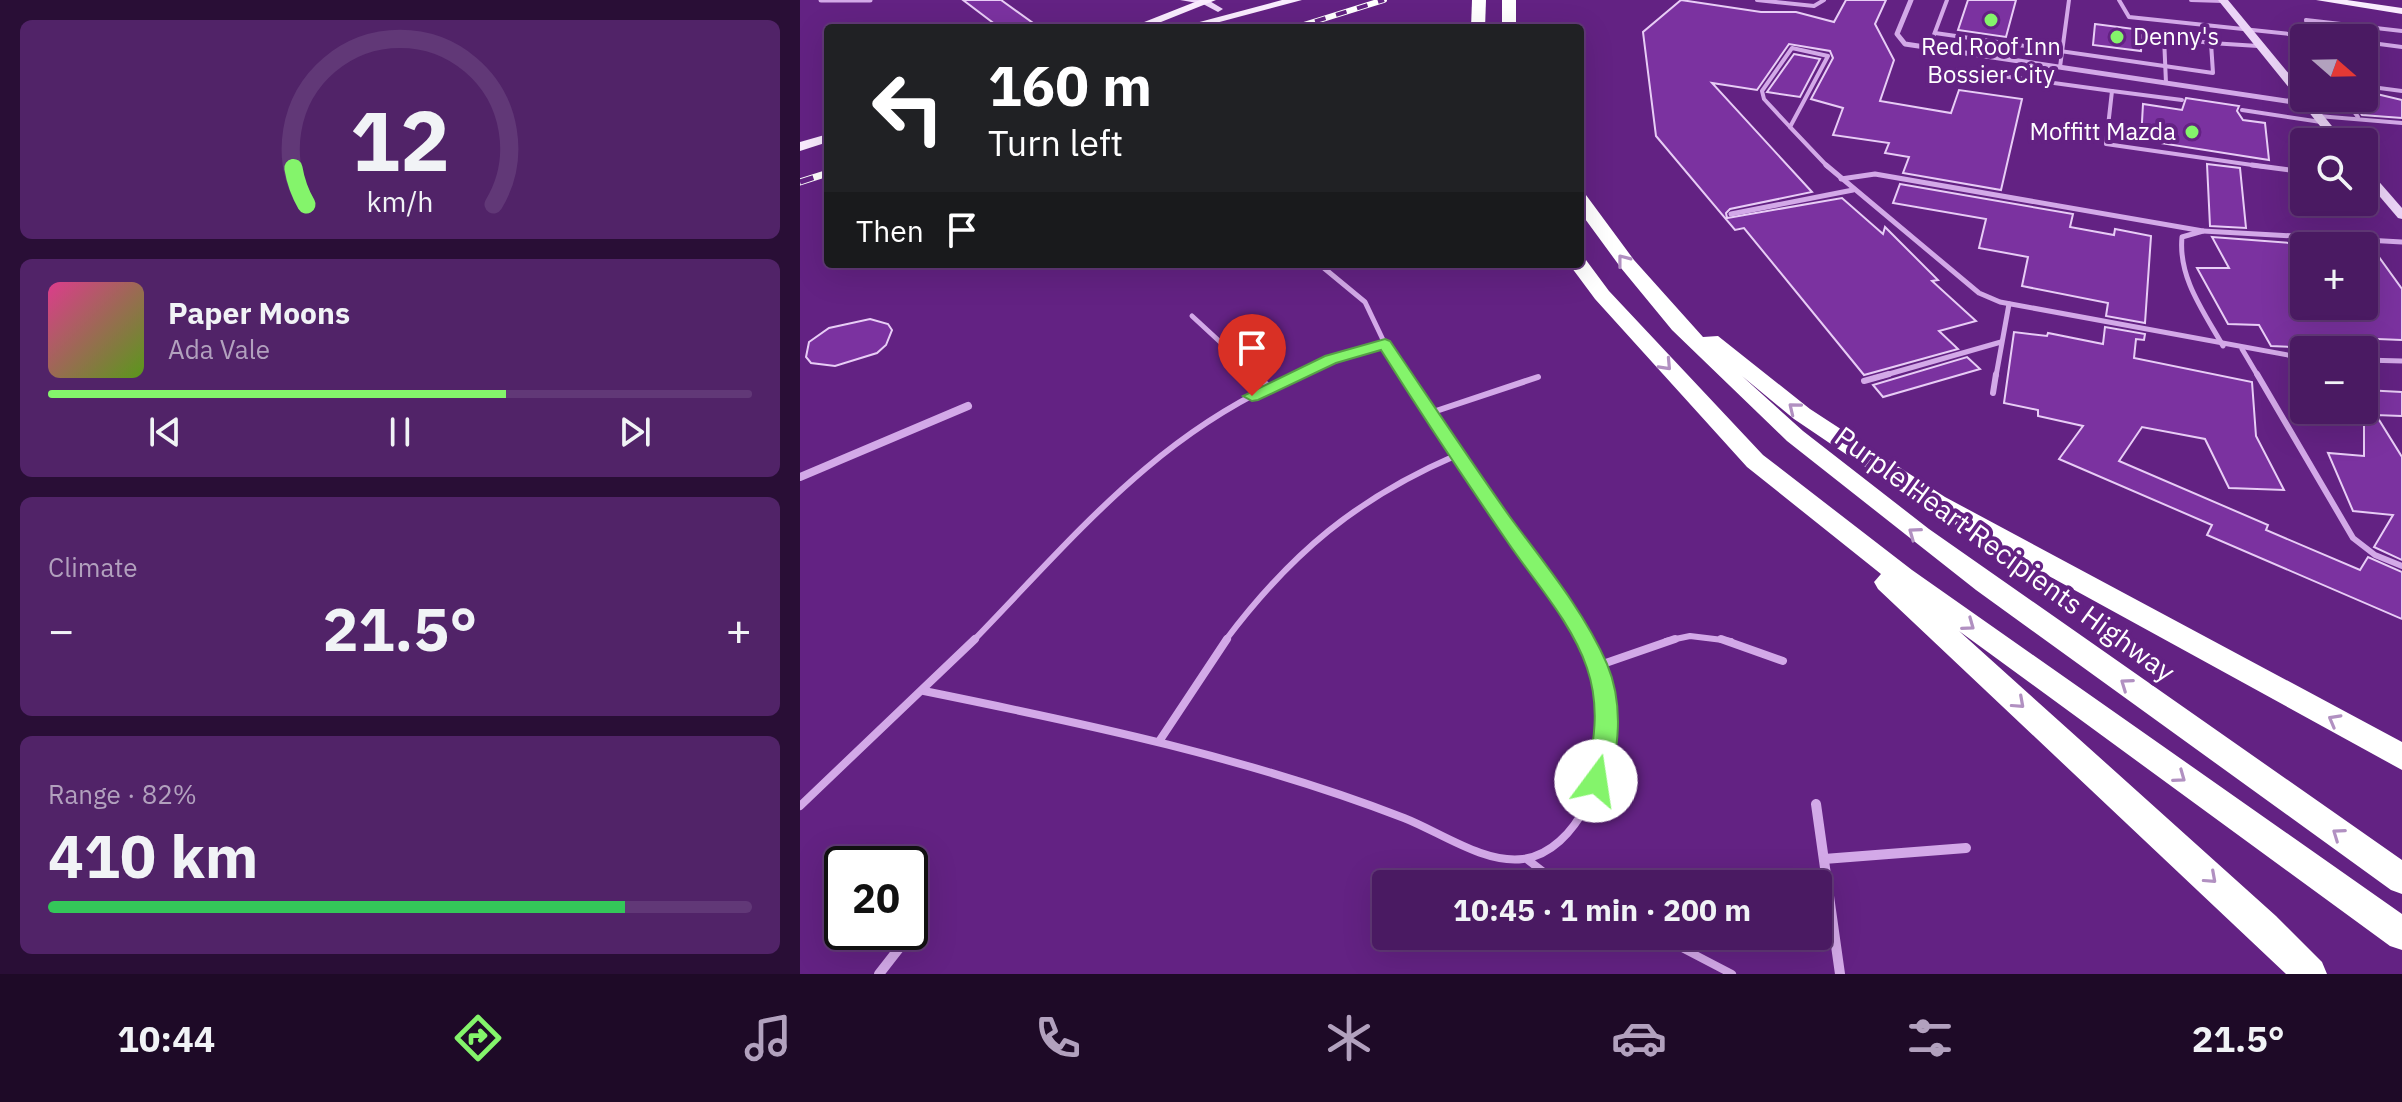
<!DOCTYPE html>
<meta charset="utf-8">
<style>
body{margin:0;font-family:"IBM Plex Sans",sans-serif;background:#512368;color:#f1f3f6;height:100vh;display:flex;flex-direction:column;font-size:30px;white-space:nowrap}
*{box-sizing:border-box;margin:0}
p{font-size:26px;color:#b2a1be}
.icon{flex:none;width:44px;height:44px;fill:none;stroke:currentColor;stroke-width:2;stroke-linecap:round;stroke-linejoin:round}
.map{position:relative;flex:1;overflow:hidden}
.side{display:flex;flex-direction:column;gap:20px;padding:20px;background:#290e36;width:800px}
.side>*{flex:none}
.top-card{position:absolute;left:24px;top:24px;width:760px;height:244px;border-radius:8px;box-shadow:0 8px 32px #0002,0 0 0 2px #613877;background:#202124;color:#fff;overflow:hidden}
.needle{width:52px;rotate:110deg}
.fabs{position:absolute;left:1490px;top:24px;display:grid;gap:16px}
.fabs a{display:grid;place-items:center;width:88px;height:88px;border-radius:8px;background:#4a1a62;box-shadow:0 8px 32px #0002,0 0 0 2px #613877;font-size:40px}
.speed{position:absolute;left:24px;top:846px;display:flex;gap:16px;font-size:40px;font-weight:700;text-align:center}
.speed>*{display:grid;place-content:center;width:104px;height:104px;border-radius:50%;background:#4a1a62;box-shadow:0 8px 32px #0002,0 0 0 2px #613877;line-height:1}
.speed .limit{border:4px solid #111;border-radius:12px;background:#fff;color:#111}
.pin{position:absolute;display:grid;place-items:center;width:68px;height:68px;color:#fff;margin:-82px -34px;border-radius:50% 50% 50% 0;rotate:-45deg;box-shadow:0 0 8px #0007}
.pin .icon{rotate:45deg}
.me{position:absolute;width:88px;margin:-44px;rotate:14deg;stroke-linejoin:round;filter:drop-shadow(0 0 6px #0008)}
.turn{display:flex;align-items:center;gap:28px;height:168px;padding:0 32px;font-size:36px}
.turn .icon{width:104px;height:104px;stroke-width:2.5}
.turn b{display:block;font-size:56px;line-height:68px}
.then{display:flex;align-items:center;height:76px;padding:0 32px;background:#0003;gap:16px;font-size:30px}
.big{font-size:60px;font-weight:700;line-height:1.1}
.side .tile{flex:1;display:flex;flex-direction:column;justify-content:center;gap:12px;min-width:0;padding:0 28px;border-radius:12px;background:#512368}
.side .dial{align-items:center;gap:0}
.dial svg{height:208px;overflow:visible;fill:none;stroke:#613877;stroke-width:7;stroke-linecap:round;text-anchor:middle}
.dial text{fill:#f1f3f6;stroke:none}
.song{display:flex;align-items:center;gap:24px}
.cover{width:96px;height:96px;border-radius:12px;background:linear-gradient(135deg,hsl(330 70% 55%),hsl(90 70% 35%))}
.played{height:8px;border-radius:4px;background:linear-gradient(90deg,#84f46b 65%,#613877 65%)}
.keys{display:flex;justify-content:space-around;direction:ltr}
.heat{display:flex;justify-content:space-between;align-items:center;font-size:44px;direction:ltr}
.charge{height:12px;border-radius:6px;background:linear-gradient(90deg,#34c759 82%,#613877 0)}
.trip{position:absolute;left:572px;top:870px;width:460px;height:80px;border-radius:8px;background:#4a1a62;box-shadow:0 8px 32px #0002,0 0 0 2px #613877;font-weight:700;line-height:80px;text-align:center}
.tabs{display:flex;height:128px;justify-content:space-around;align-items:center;background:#1e0a27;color:#b2a1be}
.tabs .icon{width:56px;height:56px}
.tabs .active{color:#84f46b}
.tabs b{font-size:36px;color:#f1f3f6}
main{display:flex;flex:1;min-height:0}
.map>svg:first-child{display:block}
.building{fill:#7b32a0;stroke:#e8cdf6;stroke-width:2}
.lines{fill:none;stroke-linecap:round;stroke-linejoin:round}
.lane-far3{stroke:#d3a9e8;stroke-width:4}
.lane-far2{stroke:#d3a9e8;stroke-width:5}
.lane-far1{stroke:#d3a9e8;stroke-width:6}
.lane{stroke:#d3a9e8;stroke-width:8}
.street-far2{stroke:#d3a9e8;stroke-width:5}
.street-far1{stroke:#d3a9e8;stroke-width:8}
.street{stroke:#d3a9e8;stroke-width:10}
.secondary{fill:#ebd4f7;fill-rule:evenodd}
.primary{fill:#f9ecfe;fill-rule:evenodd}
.highway{fill:#fff;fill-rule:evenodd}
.rail-far1-casing{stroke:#fff;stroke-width:6}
.rail-casing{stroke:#fff;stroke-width:7}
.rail-far1{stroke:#632283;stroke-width:4;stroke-dasharray:11;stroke-linecap:butt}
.rail{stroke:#632283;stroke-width:5;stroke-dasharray:14;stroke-linecap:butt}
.oneway{stroke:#b190c1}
.route{fill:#84f46b;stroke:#569f46;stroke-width:2}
.poi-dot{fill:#84f46b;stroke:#632283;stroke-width:3}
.labels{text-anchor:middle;stroke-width:8;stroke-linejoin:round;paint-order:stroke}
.far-poi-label{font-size:24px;fill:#fff;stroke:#632283;text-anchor:start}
.street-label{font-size:28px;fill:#fff;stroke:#632283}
</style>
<main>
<section class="side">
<div class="tile dial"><svg viewBox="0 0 100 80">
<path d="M14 69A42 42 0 1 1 86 69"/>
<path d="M14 69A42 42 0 0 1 9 55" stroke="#84f46b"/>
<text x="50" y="56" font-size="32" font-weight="700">12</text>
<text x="50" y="72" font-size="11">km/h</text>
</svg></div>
<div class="tile">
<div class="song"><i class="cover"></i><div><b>Paper Moons</b><p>Ada Vale</p></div></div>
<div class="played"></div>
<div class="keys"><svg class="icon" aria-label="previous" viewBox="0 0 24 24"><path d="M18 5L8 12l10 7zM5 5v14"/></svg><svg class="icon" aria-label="pause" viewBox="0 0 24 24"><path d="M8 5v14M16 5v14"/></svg><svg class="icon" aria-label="next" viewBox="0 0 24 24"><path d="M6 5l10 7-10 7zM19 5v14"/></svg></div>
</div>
<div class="tile"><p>Climate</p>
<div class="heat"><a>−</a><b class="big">21.5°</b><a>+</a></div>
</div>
<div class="tile"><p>Range · 82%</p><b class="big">410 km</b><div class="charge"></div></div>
</section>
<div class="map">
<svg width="1602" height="974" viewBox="0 0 1602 974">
<rect width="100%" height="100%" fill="#632283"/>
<g class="building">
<path d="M163,0H201L240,28H200Z"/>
<path d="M881,0L961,12H996L1034,22L1046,0H1086L1075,24L1094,60L1080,101L1151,113L1159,90L1222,99L1201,190L1103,173L1109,157L1085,153L1089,143L1033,135L1043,108L1011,99L1033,58L1030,51L989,44L957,90L912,83L1012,192L930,209L926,213L927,218L1042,198L1083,234L1085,227L1138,280L1132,281L1176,321L1139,331L1158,349L1064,375L944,228L935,230L856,136L843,32Z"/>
<path d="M1168,0H1216L1206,37L1158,30Z"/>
<path d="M1295,24L1342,30L1341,51L1293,45Z"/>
<path d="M994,54L1020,59L1000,97L967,92Z"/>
<path d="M1564,91L1602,100V118L1562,115L1550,98H1564Z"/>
<path d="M1386,98L1439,106L1437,111L1443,120L1465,123L1469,160L1341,140L1343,104L1382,110Z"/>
<path d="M1407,164L1440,168L1446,228L1410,226Z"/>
<path d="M1100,184L1273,214L1270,227L1314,235L1315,229L1351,236L1345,323L1306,316L1308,303L1222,286L1228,257L1179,248L1186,219L1093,203Z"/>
<path d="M1412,237L1504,244V309L1564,311V245L1571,246L1602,289V340L1504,336L1511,348L1471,346L1459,325L1428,324L1397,268H1429Z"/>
<path d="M70,319L88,324L92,330L86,345L77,353L35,366L11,363L6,357L9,342L29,328Z"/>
<path d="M1305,327L1345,334L1344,340L1336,339L1334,358L1452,382L1456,436L1484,490L1429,488L1405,439L1342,427L1319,461L1468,525L1466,530L1560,570L1568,557L1602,572V619L1407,535L1412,525L1259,459L1283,426L1238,416V410L1204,403L1214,332L1247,336L1248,333L1303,344Z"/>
<path d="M1167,357L1180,369L1083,397L1073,385Z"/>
<path d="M1564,390L1602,392V416L1576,415L1602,457V560L1574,547L1593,515L1553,511L1528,453L1564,456Z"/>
</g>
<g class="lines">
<g class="lane-far3">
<path d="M957,0L1014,6L1024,0"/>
<path d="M1319,0L1329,17L1527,38"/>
<path d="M1391,0L1423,1"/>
<path d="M1135,33L1413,73L1411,43L1458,46"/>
<path d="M1539,34L1541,38"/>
<path d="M1509,36L1506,20L1602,31"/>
<path d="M1564,42L1602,47"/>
<path d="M992,48L1028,56L990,127L964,99L962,91Z"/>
<path d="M1129,48L1147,0"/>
<path d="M1260,67L1269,0"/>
<path d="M1158,70L1312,91L1306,144L1466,167"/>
<path d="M1485,78L1504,79"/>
<path d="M1366,83L1364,37L1411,43"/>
<path d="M1564,86L1602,91"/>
<path d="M1312,91L1382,100"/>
<path d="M1544,98L1558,117"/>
<path d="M1442,110L1521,122"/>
<path d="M1518,116L1602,123"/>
<path d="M990,127L1028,167"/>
</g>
<g class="lane-far2">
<path d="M1026,165L1179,293L1200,302L1504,358"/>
<path d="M1452,165L1504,172"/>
<path d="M1041,179L1075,174L1403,231L1382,237C1378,278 1404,312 1423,346"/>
<path d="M931,214L1053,190"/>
<path d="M1403,231L1602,242"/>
<path d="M392,316L457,376"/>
<path d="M585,344L605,376"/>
<path d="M1442,349L1458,376"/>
<path d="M1564,360L1602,361"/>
<path d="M493,376L585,344L565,302L519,264"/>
<path d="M1082,376L1201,342"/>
<path d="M1196,376L1209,304"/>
</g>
<g class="lane-far1">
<path d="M455,374L469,387"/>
<path d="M604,374L663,464L756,592L784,641"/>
<path d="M1457,374L1553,538L1575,555L1602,566"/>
<path d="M1064,381L1089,374"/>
<path d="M1193,393L1196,374"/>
<path d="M630,413L738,377"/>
<path d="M173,641C275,536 359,431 498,374"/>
<path d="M425,641C491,553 557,498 657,455"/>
<path d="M866,641L890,636L931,641"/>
</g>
<g class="lane">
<path d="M921,639L983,661"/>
<path d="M797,666L875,639"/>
<path d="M124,691C287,724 449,758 604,818C640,832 684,864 723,859C778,852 810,768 807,719C805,691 795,663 783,639"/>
<path d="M360,740L427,639"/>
<path d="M0,806L175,639"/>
<path d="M728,860L759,884"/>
<path d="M859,936L932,974"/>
</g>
<g class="street-far2">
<path d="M21,0H70"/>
<path d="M1111,0L1097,34L1105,44L1507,104"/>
</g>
<path class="street-far1" d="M0,477L168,406"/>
<g class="street">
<path d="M1016,804L1040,974"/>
<path d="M1024,859L1166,848"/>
<path d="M79,974L111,933"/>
</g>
<g class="secondary">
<path d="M380,0H408L423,9L418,12L403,4Z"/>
<path d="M1418,0H1428L1504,92V98H1509L1545,142H1533Z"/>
<path d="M1564,168L1568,169L1602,208V219L1598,218L1564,178Z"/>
</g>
<g class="primary">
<path d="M400,0H416L346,28H329Z"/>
<path d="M482,0H502L397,28H377Z"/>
<path d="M1516,0H1547L1602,8V14Z"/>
<path d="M28,134V142L0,151V142Z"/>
</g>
<g class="highway">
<path d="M672,0H686L685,28H671Z"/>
<rect x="702" y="0" width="14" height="28"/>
<path d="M780,194L786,195L834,260L903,337L918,336L1010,409L1145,497L1602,742V770L1127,509L994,419L942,376L1003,431L1129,529L1602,860V894L1591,890L1176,590L987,441L872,330L821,268L780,212Z"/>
<path d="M780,258L786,260L809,291L963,455L1112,570L1602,914V950L1590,946L1159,631L1476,916L1522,962L1527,974H1486L1078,589L1074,582L1081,574L947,467L795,299L769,264H780Z"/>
</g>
<defs>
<path id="rail-far1" d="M494,28L584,0"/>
<path id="rail" d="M0,182L28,173"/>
</defs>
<use href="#rail-far1" class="rail-far1-casing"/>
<use href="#rail" class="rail-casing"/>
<use href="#rail-far1" class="rail-far1"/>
<use href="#rail" class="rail"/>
</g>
<defs><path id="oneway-chevron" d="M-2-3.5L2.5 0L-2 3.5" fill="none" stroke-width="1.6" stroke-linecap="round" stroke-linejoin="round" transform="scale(2)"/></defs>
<g class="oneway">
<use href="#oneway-chevron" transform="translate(823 260) rotate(-128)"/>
<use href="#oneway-chevron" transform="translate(866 365) rotate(47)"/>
<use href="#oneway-chevron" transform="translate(994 408) rotate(-141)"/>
<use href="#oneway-chevron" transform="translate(1114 533) rotate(-144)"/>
<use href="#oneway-chevron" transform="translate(1169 625) rotate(36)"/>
<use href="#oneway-chevron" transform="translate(1326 684) rotate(-145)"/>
<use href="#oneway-chevron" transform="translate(1219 703) rotate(42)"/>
<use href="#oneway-chevron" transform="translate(1534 720) rotate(-151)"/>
<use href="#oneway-chevron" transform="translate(1380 777) rotate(36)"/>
<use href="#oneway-chevron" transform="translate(1538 834) rotate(-145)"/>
<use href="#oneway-chevron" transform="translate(1411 878) rotate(42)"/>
</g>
<path class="route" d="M585,339L590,341C630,400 669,459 710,517C744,563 784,611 807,664C823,702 821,752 804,789L796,792L787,789L784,781C795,744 800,706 787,668C772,623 735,582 709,544C665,480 622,415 581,350L536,363L458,400L452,401L443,396L525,356Z"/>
<g class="poi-dot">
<circle cx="1191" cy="20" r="8"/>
<circle cx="1317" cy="37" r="8"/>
<circle cx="1392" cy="132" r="8"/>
</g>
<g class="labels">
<g class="far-poi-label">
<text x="1333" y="45">Denny's</text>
<text x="1191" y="55" text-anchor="middle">Red Roof Inn<tspan x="1191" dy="28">Bossier City</tspan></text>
<text x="1376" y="140" text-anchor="end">Moffitt Mazda</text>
</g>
<g class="street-label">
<text transform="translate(1205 554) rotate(36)" y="10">Purple Heart Recipients Highway</text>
</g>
</g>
</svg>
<div class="fabs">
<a><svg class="needle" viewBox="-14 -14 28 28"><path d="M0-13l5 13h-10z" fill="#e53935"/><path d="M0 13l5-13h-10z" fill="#b2a1be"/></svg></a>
<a><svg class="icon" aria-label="search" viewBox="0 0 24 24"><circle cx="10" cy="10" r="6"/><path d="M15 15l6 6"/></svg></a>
<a>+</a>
<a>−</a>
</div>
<div class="speed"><div class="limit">20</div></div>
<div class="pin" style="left:452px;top:396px;background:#d93025"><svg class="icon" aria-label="arrive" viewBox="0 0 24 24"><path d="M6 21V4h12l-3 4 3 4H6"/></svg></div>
<svg class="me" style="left:796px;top:781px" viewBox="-20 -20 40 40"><circle r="19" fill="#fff"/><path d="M0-13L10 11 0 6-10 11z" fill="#84f46b"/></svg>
<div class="trip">10:45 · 1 min · 200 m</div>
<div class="top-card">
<div class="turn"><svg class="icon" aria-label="left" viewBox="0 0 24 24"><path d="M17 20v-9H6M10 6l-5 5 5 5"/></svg><div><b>160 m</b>Turn left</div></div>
<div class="then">Then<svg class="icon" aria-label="arrive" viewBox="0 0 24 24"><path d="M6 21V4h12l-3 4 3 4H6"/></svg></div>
</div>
</div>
</main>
<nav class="tabs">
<b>10:44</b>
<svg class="icon active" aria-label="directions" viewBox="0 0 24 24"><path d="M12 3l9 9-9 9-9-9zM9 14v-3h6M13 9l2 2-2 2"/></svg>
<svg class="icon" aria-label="music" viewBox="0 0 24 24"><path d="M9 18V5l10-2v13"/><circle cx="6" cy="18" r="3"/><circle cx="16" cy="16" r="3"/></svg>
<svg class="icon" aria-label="phone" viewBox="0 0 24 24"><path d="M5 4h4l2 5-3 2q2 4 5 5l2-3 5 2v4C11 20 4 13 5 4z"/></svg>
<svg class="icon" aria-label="climate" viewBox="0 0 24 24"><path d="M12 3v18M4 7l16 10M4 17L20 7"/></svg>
<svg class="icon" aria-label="car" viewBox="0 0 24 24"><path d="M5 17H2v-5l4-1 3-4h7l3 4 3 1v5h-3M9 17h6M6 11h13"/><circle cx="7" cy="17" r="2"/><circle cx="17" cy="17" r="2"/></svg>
<svg class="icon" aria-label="filters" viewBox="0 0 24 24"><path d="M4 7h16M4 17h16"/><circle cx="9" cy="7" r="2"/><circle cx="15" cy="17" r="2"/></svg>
<b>21.5°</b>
</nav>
